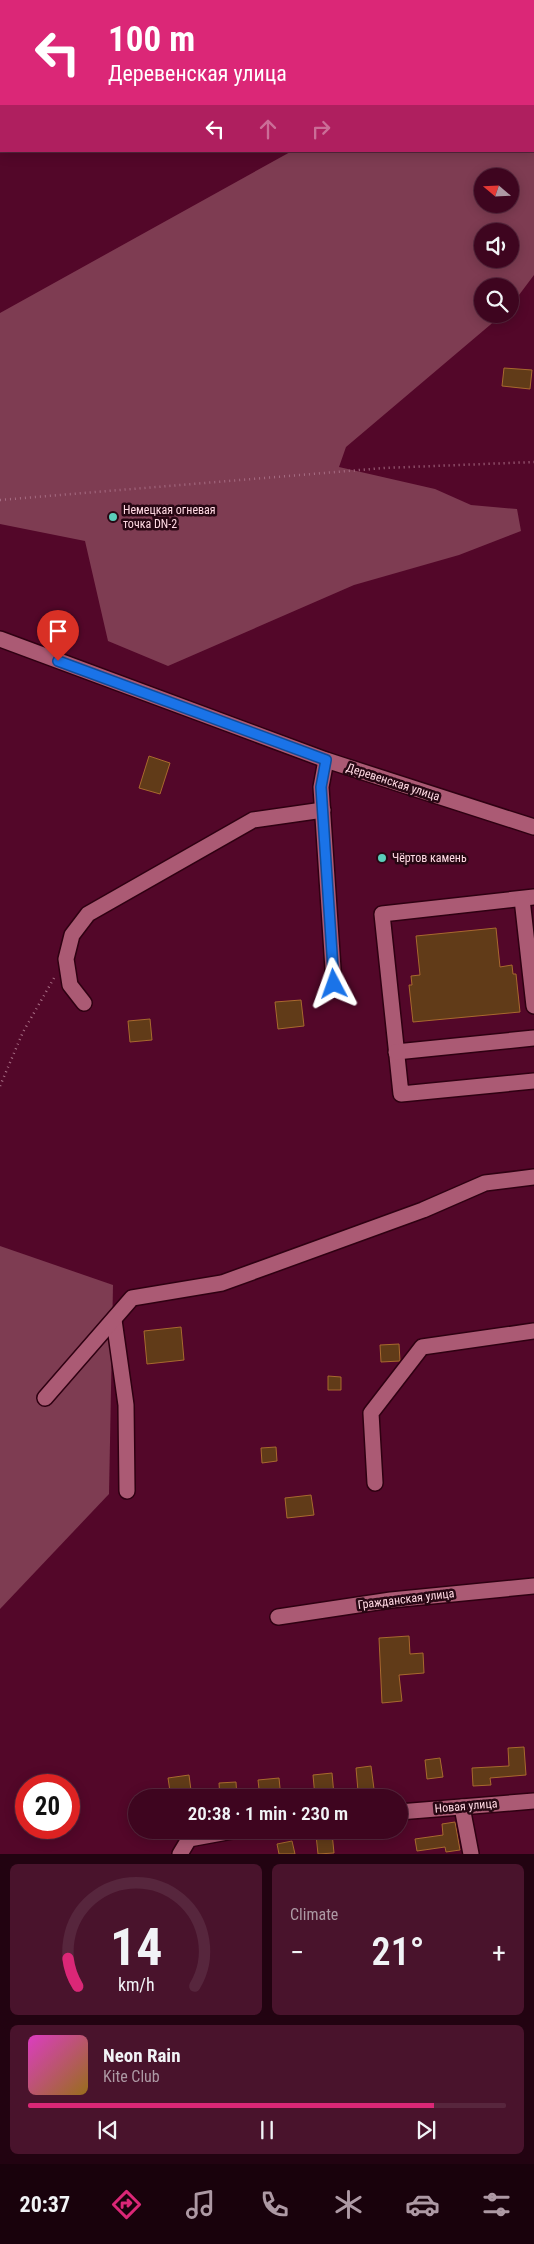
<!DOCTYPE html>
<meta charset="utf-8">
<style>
body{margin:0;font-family:"Roboto Condensed",sans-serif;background:#49132c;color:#f1f3f6;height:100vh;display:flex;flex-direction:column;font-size:19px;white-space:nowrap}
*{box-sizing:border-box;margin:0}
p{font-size:16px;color:#ad99a4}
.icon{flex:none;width:28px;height:28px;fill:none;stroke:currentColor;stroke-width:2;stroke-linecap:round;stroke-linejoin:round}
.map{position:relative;height:1854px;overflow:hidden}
.details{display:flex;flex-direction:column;gap:10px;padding:10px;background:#220311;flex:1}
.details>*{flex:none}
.hud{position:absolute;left:0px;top:0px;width:535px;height:152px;box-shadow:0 2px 12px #0003,0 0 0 1px #57263d;background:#db2777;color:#fff;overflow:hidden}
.needle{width:32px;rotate:289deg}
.tools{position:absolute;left:474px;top:168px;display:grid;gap:10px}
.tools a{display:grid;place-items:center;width:45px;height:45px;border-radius:50%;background:#3e051f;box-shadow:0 2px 12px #0003,0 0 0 1px #57263d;font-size:25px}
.speed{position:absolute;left:15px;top:1774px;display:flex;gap:10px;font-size:25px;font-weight:700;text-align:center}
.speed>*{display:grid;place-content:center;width:65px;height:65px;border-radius:50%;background:#3e051f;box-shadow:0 2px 12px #0003,0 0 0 1px #57263d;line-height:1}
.speed .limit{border:8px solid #d22;background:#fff;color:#111}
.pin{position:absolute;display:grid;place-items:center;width:42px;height:42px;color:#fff;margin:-51px -21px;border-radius:50% 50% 50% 0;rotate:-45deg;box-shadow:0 0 5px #0007}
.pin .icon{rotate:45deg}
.me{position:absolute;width:55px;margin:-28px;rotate:356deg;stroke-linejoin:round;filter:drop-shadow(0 0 4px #0008)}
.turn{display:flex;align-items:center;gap:18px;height:105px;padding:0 25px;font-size:22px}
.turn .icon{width:65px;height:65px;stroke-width:2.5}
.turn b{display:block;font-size:35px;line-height:42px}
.lanes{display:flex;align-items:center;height:48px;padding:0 25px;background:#0003;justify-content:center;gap:25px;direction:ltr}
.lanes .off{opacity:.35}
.big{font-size:38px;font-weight:600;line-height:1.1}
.details .widget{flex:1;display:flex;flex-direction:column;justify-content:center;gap:8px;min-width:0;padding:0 18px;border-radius:8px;background:#49132c}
.details .dial{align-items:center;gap:0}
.dial svg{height:130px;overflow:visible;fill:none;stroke:#57263d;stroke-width:7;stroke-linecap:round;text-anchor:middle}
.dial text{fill:#f1f3f6;stroke:none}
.song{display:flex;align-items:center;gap:15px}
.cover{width:60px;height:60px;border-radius:8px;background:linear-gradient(135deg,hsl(310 70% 55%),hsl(40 70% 35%))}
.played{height:5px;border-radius:2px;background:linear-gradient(90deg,#db2777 85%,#57263d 85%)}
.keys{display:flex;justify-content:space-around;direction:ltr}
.heat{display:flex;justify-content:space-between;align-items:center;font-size:28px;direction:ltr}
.details .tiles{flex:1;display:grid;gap:10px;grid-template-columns:1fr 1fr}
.widget:last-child{grid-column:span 2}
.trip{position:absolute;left:128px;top:1789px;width:280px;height:50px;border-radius:25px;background:#3e051f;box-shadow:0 2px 12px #0003,0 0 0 1px #57263d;font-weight:600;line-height:50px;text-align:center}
.tabs{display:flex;height:80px;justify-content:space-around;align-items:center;background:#19020c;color:#ad99a4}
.tabs .icon{width:35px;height:35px}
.tabs .on{color:#db2777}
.tabs b{font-size:22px;color:#f1f3f6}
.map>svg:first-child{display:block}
.green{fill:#7e3c52;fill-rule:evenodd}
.building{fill:#613b18;stroke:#a8692e}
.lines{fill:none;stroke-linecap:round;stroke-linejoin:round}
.minor-casing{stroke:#2f0012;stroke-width:18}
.path{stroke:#a66c83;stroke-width:2.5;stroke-dasharray:1 4;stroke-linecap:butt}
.minor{stroke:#ab5a74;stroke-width:15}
.route-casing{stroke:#114b97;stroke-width:12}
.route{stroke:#1a73e8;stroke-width:9}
.poi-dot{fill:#5bcebb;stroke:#270713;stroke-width:2}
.labels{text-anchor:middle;stroke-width:5;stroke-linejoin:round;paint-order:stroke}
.poi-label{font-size:12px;fill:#ffd9e3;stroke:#270713;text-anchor:start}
.street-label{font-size:12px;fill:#ffd9e3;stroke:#270713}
</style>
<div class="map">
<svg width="534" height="1854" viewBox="0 0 534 1854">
<rect width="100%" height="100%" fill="#530729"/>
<g class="green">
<path d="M135,0H288L133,1Z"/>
<path d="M534,18V275L510,307V286H482V314H503L346,447L339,467L435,489L471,505L517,509L521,531L459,555L354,585L168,666L108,641L85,541L0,524V313L292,151H534ZM482,176H510V204H482ZM482,231H510V259H482Z"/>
<path d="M0,1246L113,1285L109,1494L0,1609Z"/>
</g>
<g class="building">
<path d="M504,368L532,370L530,389L502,386Z"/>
<path d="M149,756L170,763L160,794L139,788Z"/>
<path d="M496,928L500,967L512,965L513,974H516L520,1012L413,1022L409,985H412L411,976L420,975L416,936Z"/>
<path d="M301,1000L304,1026L278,1029L275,1002Z"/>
<path d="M150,1019L152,1040L130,1042L128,1021Z"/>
<path d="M181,1327L184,1360L147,1364L144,1331Z"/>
<path d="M399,1344L400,1361L381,1362L380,1345Z"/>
<path d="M328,1376L341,1377V1390H328Z"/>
<path d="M276,1447L277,1461L262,1463L261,1448Z"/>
<path d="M311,1495L314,1515L287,1518L285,1498Z"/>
<path d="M409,1636L410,1654L423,1653L424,1673L399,1675L402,1701L382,1703L379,1638Z"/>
<path d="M524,1747L526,1775L490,1778L491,1785L473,1786L472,1768L509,1766L508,1748Z"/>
<path d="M440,1758L443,1777L427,1779L425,1760Z"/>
<path d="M371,1766L374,1789L358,1791L356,1768Z"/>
<path d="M332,1773L334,1795L315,1797L313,1775Z"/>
<path d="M189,1775L192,1798H171L168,1778Z"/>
<path d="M279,1778L281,1798H260L258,1780Z"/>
<path d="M236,1782L237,1798H220L219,1783Z"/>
<path d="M455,1822L460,1850L446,1852L445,1847L417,1851L415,1839L443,1835L442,1824Z"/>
<path d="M332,1833L334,1853L318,1854L316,1835Z"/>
<path d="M292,1841L295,1854H279L277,1844Z"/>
</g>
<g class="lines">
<defs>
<g id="minor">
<path d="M0,639L326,760L534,827"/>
<path d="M326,760L321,787L334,984"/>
<path d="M534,897L382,914L401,1094L534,1081"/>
<path d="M522,899L534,1006"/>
<path d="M84,1003L70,985L66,959L72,935L88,914L253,820L323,810"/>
<path d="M396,1052L534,1038"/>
<path d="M114,1320L126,1405L127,1491"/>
<path d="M45,1398L132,1298L222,1283L423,1210L485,1183L534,1177"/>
<path d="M375,1483L371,1413L422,1347L534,1331"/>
<path d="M278,1617L391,1600L534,1586"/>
<path d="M462,1807L471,1854"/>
<path d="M399,1812L534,1801"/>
<path d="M180,1854L189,1839L238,1830"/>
</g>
</defs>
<use href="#minor" class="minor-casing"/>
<g class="path">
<path d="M0,500L384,468L534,462"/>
<path d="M0,1086L23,1032L54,978"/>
</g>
<use href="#minor" class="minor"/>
</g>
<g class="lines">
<defs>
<path id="route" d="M58,661L326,760L321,787L334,984"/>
</defs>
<use href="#route" class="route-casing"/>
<use href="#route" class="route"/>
</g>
<g class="poi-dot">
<circle cx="113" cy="517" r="5"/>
<circle cx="382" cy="858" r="5"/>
</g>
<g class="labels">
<g class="poi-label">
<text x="123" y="514">Немецкая огневая<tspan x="123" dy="14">точка DN-2</tspan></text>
<text x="392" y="862">Чёртов камень</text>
</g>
<g class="street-label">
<text transform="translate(393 782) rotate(18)" y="4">Деревенская улица</text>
<text transform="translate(406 1599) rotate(-7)" y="4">Гражданская улица</text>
<text transform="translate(466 1806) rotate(-5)" y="4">Новая улица</text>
</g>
</g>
</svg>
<div class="tools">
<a><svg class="needle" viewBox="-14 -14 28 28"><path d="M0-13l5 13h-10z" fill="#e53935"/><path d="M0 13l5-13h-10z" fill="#ad99a4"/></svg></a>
<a><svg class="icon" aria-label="sound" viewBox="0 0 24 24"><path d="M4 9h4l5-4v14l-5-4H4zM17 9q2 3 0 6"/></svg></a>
<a><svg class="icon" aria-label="search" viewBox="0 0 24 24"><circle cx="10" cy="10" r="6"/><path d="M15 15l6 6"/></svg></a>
</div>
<div class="speed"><div class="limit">20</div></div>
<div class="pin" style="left:58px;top:661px;background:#d93025"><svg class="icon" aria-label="arrive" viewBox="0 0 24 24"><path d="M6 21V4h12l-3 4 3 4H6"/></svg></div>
<svg class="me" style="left:334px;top:984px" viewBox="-20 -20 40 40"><path d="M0-17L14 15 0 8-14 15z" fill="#1a73e8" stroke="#fff" stroke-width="4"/></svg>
<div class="trip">20:38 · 1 min · 230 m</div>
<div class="hud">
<div class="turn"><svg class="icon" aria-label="left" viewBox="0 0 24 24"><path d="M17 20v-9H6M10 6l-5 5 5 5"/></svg><div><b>100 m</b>Деревенская улица</div></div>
<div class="lanes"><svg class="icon" aria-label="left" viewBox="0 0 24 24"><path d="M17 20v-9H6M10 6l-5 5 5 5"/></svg><svg class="icon off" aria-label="ahead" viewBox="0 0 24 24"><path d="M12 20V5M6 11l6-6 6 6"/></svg><svg class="icon off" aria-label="right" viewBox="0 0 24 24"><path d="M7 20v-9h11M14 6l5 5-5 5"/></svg></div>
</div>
</div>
<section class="details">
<div class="tiles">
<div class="widget dial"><svg viewBox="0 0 100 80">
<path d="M14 69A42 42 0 1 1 86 69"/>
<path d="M14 69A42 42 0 0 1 8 52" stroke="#db2777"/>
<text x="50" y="56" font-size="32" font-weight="700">14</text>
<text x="50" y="72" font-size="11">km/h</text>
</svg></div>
<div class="widget"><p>Climate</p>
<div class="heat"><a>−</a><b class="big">21°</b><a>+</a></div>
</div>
<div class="widget">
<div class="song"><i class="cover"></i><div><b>Neon Rain</b><p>Kite Club</p></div></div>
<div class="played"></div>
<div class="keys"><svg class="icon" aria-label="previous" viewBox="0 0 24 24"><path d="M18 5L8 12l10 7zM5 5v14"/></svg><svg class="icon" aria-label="pause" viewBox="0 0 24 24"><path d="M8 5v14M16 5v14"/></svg><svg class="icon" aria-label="next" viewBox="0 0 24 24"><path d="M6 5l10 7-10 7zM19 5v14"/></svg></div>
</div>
</div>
</section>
<nav class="tabs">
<b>20:37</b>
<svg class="icon on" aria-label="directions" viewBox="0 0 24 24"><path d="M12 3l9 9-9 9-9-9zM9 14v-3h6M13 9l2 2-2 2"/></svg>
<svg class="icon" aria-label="music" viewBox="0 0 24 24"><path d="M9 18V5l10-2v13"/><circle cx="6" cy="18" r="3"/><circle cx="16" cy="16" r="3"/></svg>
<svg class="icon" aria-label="phone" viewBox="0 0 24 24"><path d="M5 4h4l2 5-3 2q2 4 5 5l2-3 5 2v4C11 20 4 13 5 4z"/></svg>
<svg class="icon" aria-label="climate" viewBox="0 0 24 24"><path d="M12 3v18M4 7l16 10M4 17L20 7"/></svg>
<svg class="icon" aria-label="car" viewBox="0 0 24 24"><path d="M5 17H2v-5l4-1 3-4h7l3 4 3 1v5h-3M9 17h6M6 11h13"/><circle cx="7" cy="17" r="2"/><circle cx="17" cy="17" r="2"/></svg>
<svg class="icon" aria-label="filters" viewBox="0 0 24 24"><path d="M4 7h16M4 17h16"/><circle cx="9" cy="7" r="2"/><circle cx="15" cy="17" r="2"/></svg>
</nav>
